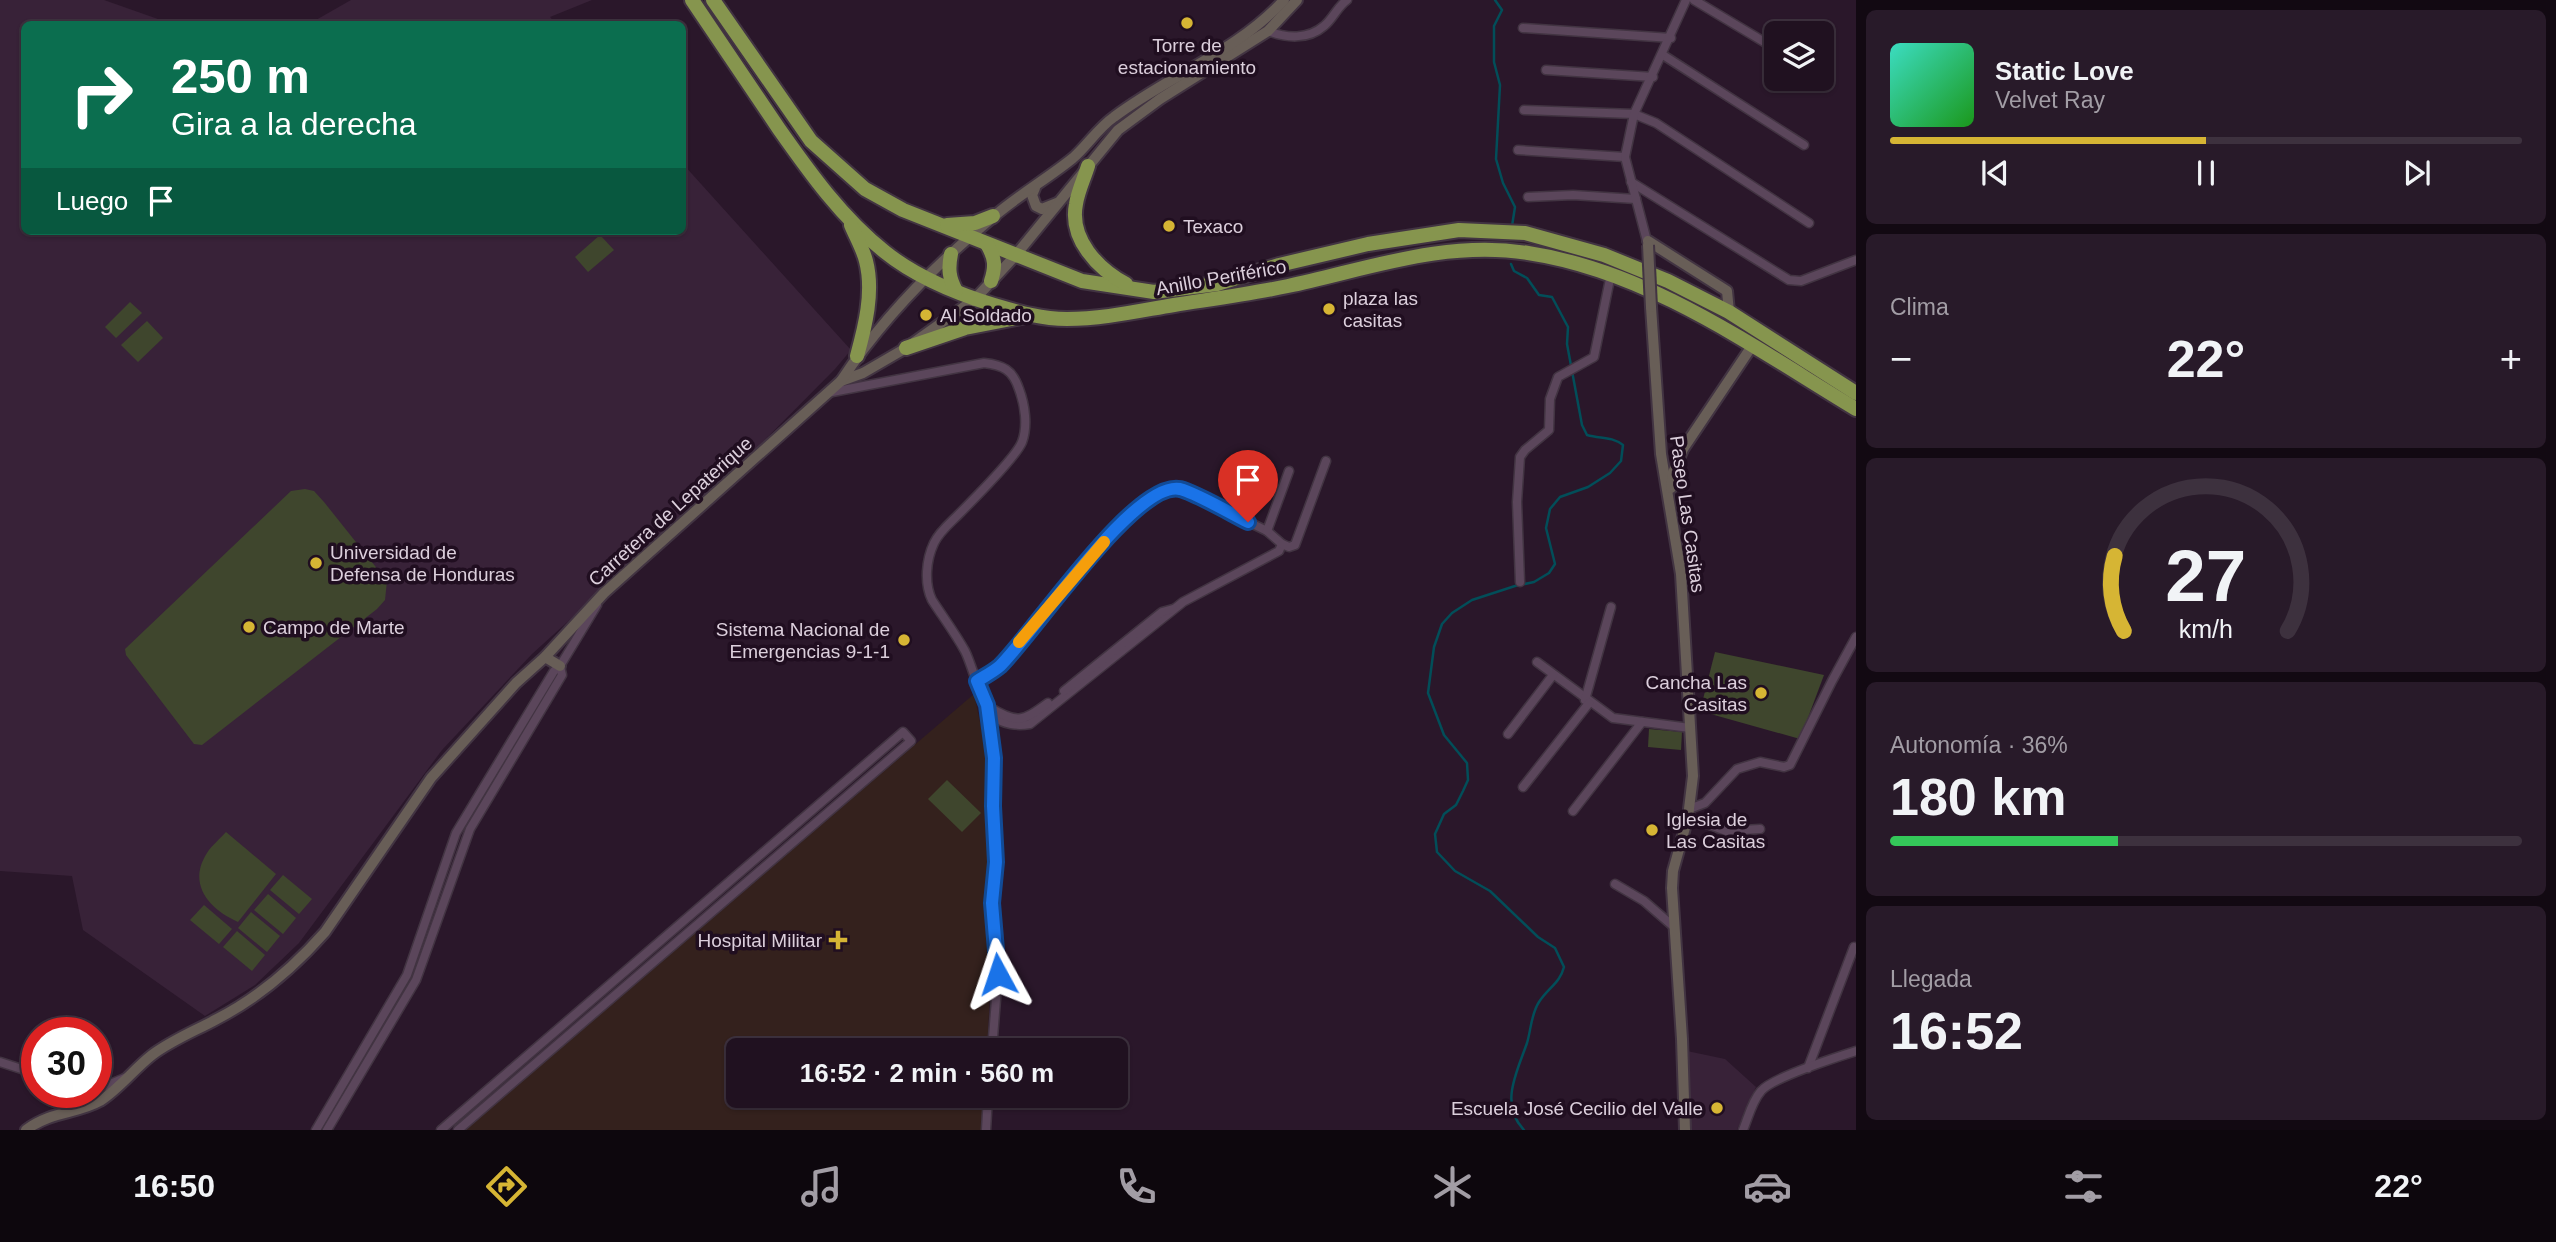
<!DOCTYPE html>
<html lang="es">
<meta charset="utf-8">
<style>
body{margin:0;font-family:Helvetica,sans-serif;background:#281a29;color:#f1f3f6;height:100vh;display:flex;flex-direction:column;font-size:26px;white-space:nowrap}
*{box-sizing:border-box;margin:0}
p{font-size:23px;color:#a29da5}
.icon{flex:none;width:38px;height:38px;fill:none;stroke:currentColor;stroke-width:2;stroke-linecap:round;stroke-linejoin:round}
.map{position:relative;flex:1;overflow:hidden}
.details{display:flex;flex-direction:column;gap:10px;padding:10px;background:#120912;width:700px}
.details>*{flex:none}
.hud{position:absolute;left:21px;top:21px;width:665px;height:214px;border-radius:10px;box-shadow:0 2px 5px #0004,0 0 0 2px #3d313e;background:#0b6e4f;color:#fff;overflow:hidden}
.tools{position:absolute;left:1764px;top:21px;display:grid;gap:14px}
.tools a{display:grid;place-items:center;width:70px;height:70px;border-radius:10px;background:#201120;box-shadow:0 2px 5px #0004,0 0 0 2px #3d313e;font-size:35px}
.speed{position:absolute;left:21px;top:1017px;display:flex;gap:14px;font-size:35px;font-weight:700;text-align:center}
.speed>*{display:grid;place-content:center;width:91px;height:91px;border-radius:50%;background:#201120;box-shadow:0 2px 5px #0004,0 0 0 2px #3d313e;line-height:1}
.speed .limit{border:10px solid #d22;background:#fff;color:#111}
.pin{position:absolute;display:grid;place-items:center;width:60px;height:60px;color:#fff;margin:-72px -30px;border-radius:50% 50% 50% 0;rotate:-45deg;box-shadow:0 0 7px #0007}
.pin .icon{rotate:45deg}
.me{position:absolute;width:77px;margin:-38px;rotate:355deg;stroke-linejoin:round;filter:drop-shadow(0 0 5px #0008)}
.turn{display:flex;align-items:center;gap:24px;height:147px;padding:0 35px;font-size:32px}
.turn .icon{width:91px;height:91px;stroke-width:2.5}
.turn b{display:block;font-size:49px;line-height:60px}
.then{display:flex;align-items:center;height:66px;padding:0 35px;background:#0003;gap:14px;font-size:26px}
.big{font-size:52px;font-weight:800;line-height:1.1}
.details .widget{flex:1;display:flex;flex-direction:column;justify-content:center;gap:10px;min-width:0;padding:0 24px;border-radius:10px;background:#281a29}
.details .dial{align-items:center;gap:0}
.dial svg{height:182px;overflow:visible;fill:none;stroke:#3d313e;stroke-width:7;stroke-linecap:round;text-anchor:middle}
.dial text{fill:#f1f3f6;stroke:none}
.song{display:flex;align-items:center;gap:21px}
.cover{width:84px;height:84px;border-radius:10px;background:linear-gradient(135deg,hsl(170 70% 55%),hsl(120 70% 35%))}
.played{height:7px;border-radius:4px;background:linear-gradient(90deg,#d6b534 50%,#3d313e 50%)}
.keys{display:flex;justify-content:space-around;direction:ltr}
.heat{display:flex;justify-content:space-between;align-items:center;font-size:38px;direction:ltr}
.charge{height:10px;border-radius:5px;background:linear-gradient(90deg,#34c759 36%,#3d313e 0)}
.trip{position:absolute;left:726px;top:1038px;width:402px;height:70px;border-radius:10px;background:#201120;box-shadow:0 2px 5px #0004,0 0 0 2px #3d313e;font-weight:800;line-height:70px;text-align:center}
.menu{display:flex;height:112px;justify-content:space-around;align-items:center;background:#0d070d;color:#a29da5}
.menu .icon{width:49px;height:49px}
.menu .selected{color:#d6b534}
.menu b{font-size:32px;color:#f1f3f6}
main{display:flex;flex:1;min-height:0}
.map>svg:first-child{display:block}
.built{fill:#382238}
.medical{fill:#34211d}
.green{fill:#3f462d}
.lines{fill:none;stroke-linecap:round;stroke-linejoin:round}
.stream{stroke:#024e59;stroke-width:2.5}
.street-casing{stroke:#423442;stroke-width:11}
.secondary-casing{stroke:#423442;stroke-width:14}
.highway-casing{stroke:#423442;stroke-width:18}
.street{stroke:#5b465b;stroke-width:8}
.secondary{stroke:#685e57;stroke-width:10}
.highway{stroke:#86954e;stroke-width:14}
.secondary-bridge-casing{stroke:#423442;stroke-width:14;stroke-linecap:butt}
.secondary-bridge{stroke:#685e57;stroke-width:10}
.route-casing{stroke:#114b97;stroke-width:18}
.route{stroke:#1a73e8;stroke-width:12}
.slow{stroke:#f59e0b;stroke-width:12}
.poi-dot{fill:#d6b534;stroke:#200e20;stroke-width:2.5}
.labels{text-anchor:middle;stroke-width:7;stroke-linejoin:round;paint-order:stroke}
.poi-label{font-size:19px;fill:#dccfdc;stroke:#200e20;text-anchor:start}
.street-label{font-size:19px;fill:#dccfdc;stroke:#200e20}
</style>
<main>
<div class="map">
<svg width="1856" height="1130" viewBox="0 0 1856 1130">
<rect width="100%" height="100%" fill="#2a172a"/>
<g class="built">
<path d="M0,0H104L172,24H24V231H682L683,164L851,350L835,369L733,472L532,654L442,750L299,943L255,985L205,1016L83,930L72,876L0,871Z"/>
<path d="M351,0H592L550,17L556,24H309Z"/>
<path d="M1687,1051L1725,1059L1756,1087L1737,1130H1688Z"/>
</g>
<path class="medical" d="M974,694L983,736L988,781L992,864L987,904L991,976L987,1050H738V1096H984L982,1130H465Z"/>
<g class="green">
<path d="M600,235L614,250L588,272L575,257Z"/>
<path d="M130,302L142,313L116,338L105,327Z"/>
<path d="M147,321L163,338L138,362L121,345Z"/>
<path d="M305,489L314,491L324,502L387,581L385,600L377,609L202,745L194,744L126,655L125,649L291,491Z"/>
<path d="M1715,652L1824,675L1800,739L1700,711Z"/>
<path d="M1649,729L1682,732L1681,750L1648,747Z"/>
<path d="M947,780L981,813L962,832L928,799Z"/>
<path d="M226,832L276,874L238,922C209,909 187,884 207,853C212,845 220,839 226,832Z"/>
<path d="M283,875L312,899L299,914L270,890Z"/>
<path d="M268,894L296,918L283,934L254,910Z"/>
<path d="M204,905L232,929L219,944L190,920Z"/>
<path d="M251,912L280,936L267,952L238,928Z"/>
<path d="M237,931L265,955L252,971L223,947Z"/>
</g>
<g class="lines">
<g class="stream">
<path d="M1495,0L1502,10L1494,26V62L1500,85L1496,159L1503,183L1515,207L1512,226"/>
<path d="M1511,264L1514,271L1527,278L1539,295L1552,297L1568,327L1567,344L1582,425L1587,435C1601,439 1611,436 1623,445L1621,461L1610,473L1588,487L1560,497L1550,509L1546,528L1555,564L1549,573L1534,582L1515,586L1472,600L1452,613L1442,624L1434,647L1428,693L1444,735L1467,763L1468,780L1463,791L1456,805L1444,814L1435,834L1437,852L1455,871L1490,891L1538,937L1555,948L1564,967C1560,983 1548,988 1539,1002C1531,1014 1531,1030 1527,1043C1517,1072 1499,1104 1524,1130"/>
</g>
<defs>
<g id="street">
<path d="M1694,0L1776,49"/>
<path d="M1523,28L1671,38"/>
<path d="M1268,31C1286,38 1308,40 1324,26C1333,19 1337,7 1347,0"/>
<path d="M1663,55L1804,145"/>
<path d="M1546,70L1653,77"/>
<path d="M1524,110L1634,114L1656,123L1809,223"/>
<path d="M1518,150L1625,157"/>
<path d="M1631,182L1789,280L1801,281L1856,260"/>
<path d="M1528,197L1573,195L1636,199"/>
<path d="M1648,245L1625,157L1634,114L1686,0"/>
<path d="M827,393L984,363C1003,365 1013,370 1019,389C1025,405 1028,426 1022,442C1016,457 972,501 958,515C950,523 939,532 934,543C926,560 924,583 932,600C943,617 955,633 965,651C974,669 980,703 994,716C1003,725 1018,726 1030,724L1183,602L1279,551L1282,544L1267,531L1181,489H1167L1150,497L1130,515L1060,591L1001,665L977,681"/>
<path d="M1267,531L1289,471"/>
<path d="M1282,544L1289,547L1295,545L1326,461"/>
<path d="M1520,582L1517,502L1520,457L1525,450L1549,430L1550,399L1558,377L1594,357L1611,274"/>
<path d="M1537,662L1613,718L1690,728"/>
<path d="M1064,691L1162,612L1173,609"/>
<path d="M1585,700L1611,607"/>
<path d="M989,707C1017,724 1022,722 1048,703"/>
<path d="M987,708L994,758L993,806L996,862L992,903L998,974L992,1050"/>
<path d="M1508,734L1553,675"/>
<path d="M1523,787L1589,703"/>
<path d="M1689,809L1705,803L1737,769L1760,762L1784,767L1790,765L1832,681L1856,637"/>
<path d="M1573,811L1642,722"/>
<path d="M1688,817L1726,831L1760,829"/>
<path d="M1615,884L1644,901L1674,927"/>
<path d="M0,1062L37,1074"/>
<path d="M1808,1068L1854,947L1856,949"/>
<path d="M96,1090L127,1077"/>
<path d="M316,1130L407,975L456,833L554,671L560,666L597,605"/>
<path d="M327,1130L416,980L470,829L562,675L560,666"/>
<path d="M441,1130L903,732L911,741L458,1130"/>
<path d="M986,1130L988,1096"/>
<path d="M1743,1130C1748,1118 1752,1101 1761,1091C1772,1078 1837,1057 1856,1051"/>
</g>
<g id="secondary">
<path d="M1035,188L1032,195L1036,206L1042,209L1057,203"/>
<path d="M1648,241L1727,291L1729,312"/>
<path d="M1651,307L1661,454L1681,574L1693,776L1688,817L1673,871L1672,888L1682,1039L1685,1130"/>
<path d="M841,381L863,373L906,348L975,299L1015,256L1118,130L1160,99L1268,31L1297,0"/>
<path d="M1671,488L1673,473L1683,449L1752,346"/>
<path d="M545,657L560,666"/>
<path d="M26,1130C51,1111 77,1114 100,1101C119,1089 134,1069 152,1055C172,1040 195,1031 217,1019C258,998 295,966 325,932L431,778L516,683L545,657L604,593L841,381C881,320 935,265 992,218C1017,196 1047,179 1073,158C1087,146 1098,128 1114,117C1168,76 1238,51 1284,0"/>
</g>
<g id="highway">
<path d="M692,0C721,43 750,86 779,129C810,173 842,218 885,252C916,277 955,293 994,305C1018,312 1041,319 1067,319C1103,319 1138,311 1174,305C1212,299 1250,294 1288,286C1368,269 1444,240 1528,253C1649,271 1753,347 1856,409"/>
<path d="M713,0L811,141L865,189L903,210L1082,281L1154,292L1217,284L1279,265L1368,244L1459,230L1525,233L1604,255L1668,281L1729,312L1856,393"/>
<path d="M1088,166C1084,179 1078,191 1076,204C1069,239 1098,269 1126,284"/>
<path d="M851,225C856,237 863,249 866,261C874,292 865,327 857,356"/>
<path d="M947,225L975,223L993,216"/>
<path d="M987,244C995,258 996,266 991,281"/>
<path d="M951,254C948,269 949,278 956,291"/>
<path d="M906,348L965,328L1026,316"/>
</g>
</defs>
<use href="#street" class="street-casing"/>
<use href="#secondary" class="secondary-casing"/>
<use href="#highway" class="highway-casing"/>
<use href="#street" class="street"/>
<use href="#secondary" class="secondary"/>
<use href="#highway" class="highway"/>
<defs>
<path id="secondary-bridge" d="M1648,245L1651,307"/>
</defs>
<use href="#secondary-bridge" class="secondary-bridge-casing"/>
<use href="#secondary-bridge" class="secondary-bridge"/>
</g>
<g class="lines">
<defs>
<path id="route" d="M998,974L992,903L996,862L993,806L994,758L987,705L977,681C985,676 993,672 1000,666C1033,634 1135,480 1180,489C1196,493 1232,514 1248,522"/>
</defs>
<use href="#route" class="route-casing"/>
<use href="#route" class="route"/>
<path class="slow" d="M1019,642L1104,542"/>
</g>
<g class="poi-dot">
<circle cx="1187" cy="23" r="7"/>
<circle cx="1169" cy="226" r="7"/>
<circle cx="1329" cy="309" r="7"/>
<circle cx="926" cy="315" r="7"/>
<circle cx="316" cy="563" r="7"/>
<circle cx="249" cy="627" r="7"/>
<circle cx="904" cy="640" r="7"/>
<circle cx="1761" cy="693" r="7"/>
<circle cx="1652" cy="830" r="7"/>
<path d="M834.5 929.5h7v7h7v7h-7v7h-7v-7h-7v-7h7z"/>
<circle cx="1717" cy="1108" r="7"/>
</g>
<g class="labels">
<g class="poi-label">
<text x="1187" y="52" text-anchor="middle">Torre de<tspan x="1187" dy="22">estacionamiento</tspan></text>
<text x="1183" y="233">Texaco</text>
<text x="1343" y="305">plaza las<tspan x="1343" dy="22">casitas</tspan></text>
<text x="940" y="322">Al Soldado</text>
<text x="330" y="559">Universidad de<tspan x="330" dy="22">Defensa de Honduras</tspan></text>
<text x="263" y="634">Campo de Marte</text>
<text x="890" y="636" text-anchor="end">Sistema Nacional de<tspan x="890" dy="22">Emergencias 9-1-1</tspan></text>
<text x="1747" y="689" text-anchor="end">Cancha Las<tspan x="1747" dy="22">Casitas</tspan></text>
<text x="1666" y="826">Iglesia de<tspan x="1666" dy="22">Las Casitas</tspan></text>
<text x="822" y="947" text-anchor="end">Hospital Militar</text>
<text x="1703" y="1115" text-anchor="end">Escuela José Cecilio del Valle</text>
</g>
<g class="street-label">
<text transform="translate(1221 277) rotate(-10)" y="7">Anillo Periférico</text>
<text transform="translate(670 511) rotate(-42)" y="7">Carretera de Lepaterique</text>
<text transform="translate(1688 514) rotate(82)" y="7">Paseo Las Casitas</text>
</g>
</g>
</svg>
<div class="tools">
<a><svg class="icon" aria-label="layers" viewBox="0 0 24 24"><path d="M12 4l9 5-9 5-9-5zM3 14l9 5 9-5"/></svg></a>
</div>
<div class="speed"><div class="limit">30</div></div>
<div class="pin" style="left:1248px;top:522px;background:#d93025"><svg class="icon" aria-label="arrive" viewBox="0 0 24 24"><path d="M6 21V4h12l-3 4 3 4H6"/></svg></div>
<svg class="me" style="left:998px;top:974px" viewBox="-20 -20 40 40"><path d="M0-17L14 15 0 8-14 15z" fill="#1a73e8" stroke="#fff" stroke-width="4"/></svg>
<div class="trip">16:52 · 2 min · 560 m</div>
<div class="hud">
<div class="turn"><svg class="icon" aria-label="right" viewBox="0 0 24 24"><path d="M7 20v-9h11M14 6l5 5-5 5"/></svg><div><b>250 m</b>Gira a la derecha</div></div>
<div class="then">Luego<svg class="icon" aria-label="arrive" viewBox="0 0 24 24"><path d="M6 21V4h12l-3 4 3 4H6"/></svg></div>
</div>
</div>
<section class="details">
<div class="widget">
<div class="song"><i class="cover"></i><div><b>Static Love</b><p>Velvet Ray</p></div></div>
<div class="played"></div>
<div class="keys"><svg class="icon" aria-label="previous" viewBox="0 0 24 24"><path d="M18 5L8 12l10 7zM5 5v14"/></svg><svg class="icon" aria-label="pause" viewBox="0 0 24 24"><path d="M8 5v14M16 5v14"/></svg><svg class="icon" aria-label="next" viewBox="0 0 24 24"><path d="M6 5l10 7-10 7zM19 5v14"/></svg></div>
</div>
<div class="widget"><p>Clima</p>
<div class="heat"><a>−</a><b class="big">22°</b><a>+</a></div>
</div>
<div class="widget dial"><svg viewBox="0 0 100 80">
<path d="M14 69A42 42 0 1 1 86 69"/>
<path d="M14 69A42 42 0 0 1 10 36" stroke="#d6b534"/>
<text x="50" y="56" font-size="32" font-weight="700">27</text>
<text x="50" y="72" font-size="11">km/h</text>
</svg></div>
<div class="widget"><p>Autonomía · 36%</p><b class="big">180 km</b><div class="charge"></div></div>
<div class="widget"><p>Llegada</p><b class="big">16:52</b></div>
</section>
</main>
<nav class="menu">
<b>16:50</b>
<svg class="icon selected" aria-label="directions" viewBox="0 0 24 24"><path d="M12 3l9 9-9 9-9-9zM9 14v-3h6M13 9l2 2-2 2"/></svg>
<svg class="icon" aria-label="music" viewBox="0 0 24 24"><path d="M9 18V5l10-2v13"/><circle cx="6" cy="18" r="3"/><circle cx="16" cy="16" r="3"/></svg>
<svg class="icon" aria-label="phone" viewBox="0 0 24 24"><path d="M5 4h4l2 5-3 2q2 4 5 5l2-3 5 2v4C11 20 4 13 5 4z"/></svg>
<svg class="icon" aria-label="climate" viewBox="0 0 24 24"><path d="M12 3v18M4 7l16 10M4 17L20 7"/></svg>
<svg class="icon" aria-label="car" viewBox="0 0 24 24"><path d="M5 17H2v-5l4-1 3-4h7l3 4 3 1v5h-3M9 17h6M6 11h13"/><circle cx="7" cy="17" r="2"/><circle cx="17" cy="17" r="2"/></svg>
<svg class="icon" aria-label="filters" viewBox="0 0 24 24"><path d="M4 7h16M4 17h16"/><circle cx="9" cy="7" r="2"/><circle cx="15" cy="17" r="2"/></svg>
<b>22°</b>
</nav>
